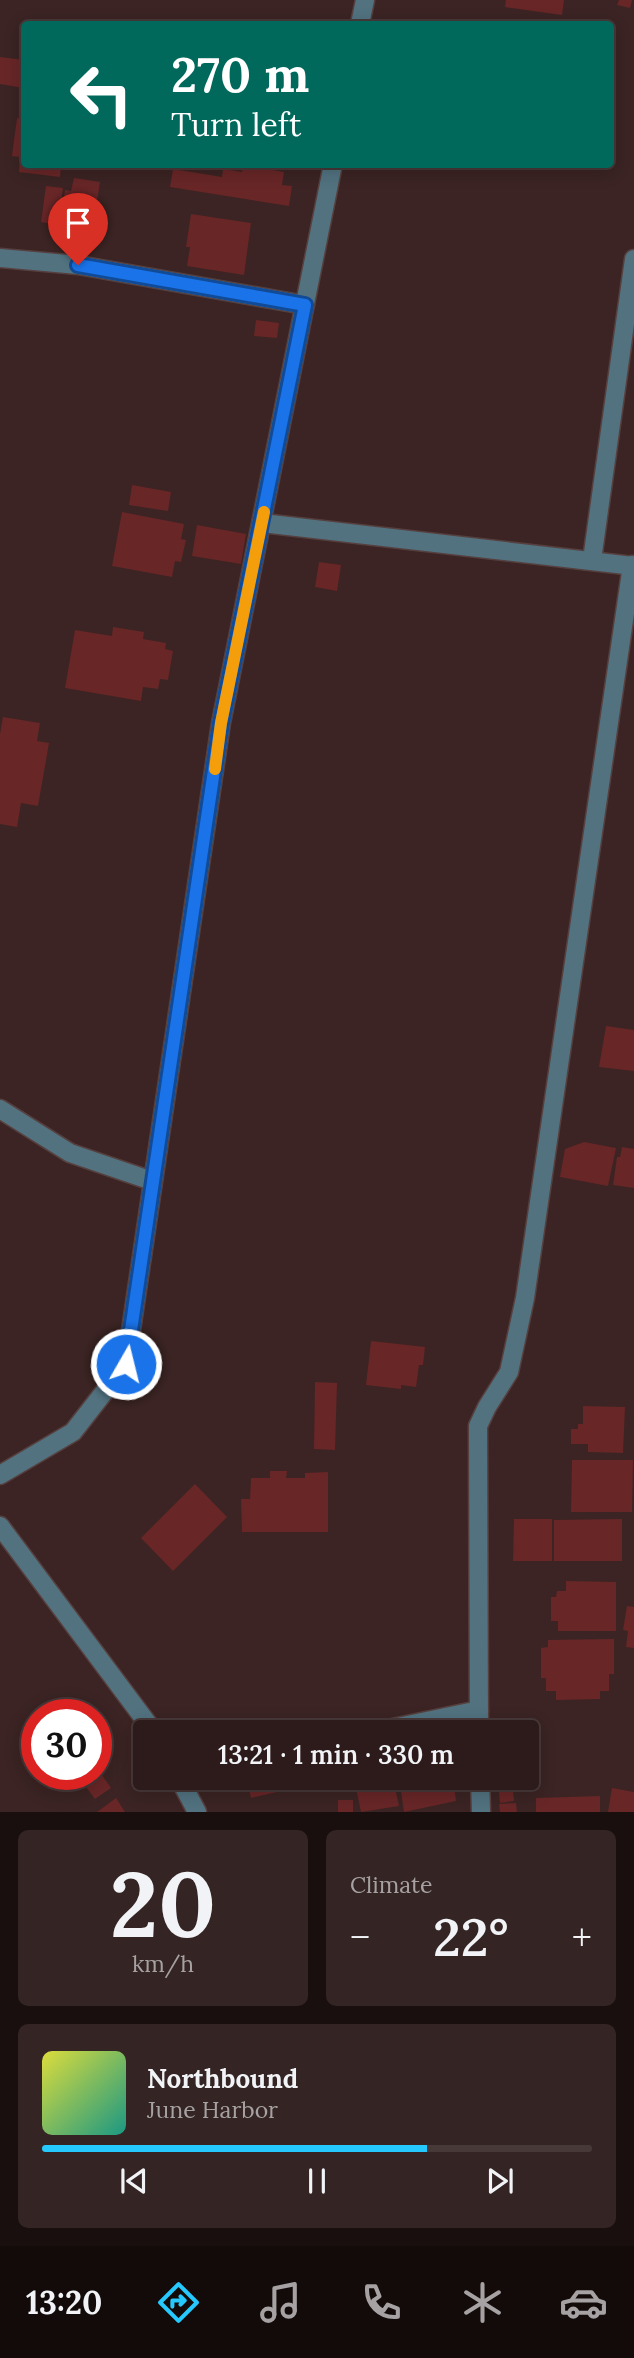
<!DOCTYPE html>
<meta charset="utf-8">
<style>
body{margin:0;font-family:Lora,serif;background:#342423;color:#f1f3f6;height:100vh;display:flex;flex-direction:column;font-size:26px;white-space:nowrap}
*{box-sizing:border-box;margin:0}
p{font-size:23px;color:#a6a1a2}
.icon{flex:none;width:38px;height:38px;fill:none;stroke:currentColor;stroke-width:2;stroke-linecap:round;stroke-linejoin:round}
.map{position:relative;height:1812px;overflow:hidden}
.sheet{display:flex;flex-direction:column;gap:18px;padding:18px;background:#180f0e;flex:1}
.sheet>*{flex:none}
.hud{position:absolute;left:21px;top:21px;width:593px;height:147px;border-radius:7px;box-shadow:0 4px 18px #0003,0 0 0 2px #483939;background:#00695c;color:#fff;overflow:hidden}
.speed{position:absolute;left:21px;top:1699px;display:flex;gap:14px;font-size:35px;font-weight:700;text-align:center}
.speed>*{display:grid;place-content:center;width:91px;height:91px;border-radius:50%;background:#2c1b1a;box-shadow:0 4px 18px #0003,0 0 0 2px #483939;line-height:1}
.speed .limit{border:10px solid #d22;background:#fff;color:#111}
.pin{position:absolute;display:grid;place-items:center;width:60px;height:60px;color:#fff;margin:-72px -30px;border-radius:50% 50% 50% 0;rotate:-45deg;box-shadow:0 0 7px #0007}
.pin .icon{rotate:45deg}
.me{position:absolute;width:77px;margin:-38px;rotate:8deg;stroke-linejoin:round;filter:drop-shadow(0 0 5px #0008)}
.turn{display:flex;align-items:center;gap:24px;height:147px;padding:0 35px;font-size:32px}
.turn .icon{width:91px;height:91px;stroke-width:2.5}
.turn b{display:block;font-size:49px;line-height:60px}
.big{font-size:52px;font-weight:600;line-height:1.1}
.sheet .widget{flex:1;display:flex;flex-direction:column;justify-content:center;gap:10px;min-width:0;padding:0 24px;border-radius:10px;background:#342423}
.sheet .dial{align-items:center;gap:0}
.dial b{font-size:91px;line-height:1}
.song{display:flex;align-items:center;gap:21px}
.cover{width:84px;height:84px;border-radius:10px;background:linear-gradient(135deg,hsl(60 70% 55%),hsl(170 70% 35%))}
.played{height:7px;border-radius:4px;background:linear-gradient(90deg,#25c9fe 70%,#483939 70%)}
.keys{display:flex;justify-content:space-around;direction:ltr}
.heat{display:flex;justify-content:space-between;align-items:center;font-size:38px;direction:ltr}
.sheet .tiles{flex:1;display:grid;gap:18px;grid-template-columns:1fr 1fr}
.widget:last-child{grid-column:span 2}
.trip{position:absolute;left:133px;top:1720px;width:406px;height:70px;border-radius:7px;background:#2c1b1a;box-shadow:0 4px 18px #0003,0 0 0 2px #483939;font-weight:600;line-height:70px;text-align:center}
.dock{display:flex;height:112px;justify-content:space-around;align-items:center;background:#120b0a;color:#a6a1a2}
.dock .icon{width:49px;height:49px}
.dock .selected{color:#25c9fe}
.dock b{font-size:32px;color:#f1f3f6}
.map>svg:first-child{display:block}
.building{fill:#682627}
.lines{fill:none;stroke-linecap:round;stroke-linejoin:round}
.minor-casing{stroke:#56403f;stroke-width:21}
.minor{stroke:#527280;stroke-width:18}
.route-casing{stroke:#114b97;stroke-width:18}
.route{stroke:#1a73e8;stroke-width:12}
.slow{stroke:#f59e0b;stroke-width:12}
</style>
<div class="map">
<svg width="634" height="1812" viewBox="0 0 634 1812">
<rect width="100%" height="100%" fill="#3b2423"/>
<g class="building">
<path d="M506,0H564L562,15L505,7Z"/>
<path d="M619,0H632L630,8L617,5Z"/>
<path d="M0,57L24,60V88L0,84Z"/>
<path d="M17,118L24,119V164H61L60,177L19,172L20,157L12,156Z"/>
<path d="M243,165L284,172L282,185L292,186L289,206L170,187L173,169L222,177L223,169L242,172Z"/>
<path d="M74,178L100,182L90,245L63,241L69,206L63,205L65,190L71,191Z"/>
<path d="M46,186L63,188L58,225L41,222Z"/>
<path d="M191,214L251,223L244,275L187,266L190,247H186Z"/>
<path d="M256,320L279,323L277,338L254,336Z"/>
<path d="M132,485L171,492L168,511L129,505Z"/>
<path d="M122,512L184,524L181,539L186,540L181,562L175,561L172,577L112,566Z"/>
<path d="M197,525L246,534L241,564L192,556Z"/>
<path d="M319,562L341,565L337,591L315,587Z"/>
<path d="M113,627L144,632L143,639L166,643L165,649L173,651L168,680L160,679L158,689L143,687L141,701L65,688L75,630L112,636Z"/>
<path d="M3,717L40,723L37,741L49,743L38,806L21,803L17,827L0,824V734Z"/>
<path d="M606,1026L634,1030V1071L599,1067Z"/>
<path d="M584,1142L616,1148L608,1186L560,1177L565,1149Z"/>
<path d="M622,1147L634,1149V1188L613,1185L617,1157H620Z"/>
<path d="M371,1341L425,1347L423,1365H419L416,1387L401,1385V1389L366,1385Z"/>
<path d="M315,1382L337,1383L335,1450L314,1449Z"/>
<path d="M583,1406L625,1407L623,1453L588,1452V1444H571V1429H578V1424H583Z"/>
<path d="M572,1460H633L632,1512H571Z"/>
<path d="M270,1471H287L286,1478H305V1473L328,1472V1532H242L241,1499H250L251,1478H270Z"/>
<path d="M195,1484L227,1517L173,1571L141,1538Z"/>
<path d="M514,1519H552V1561H513Z"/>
<path d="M622,1519V1561H554V1520Z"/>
<path d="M566,1581L616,1582V1631H558V1621H551V1597H556L557,1591H566Z"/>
<path d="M627,1606L634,1607V1648L626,1647L628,1631L623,1630Z"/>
<path d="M614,1639V1674H609V1691H600V1699L556,1700V1691H546V1678H541V1648L548,1647V1640Z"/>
<path d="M102,1775L111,1788L95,1799L86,1787Z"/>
<path d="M247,1778H274L277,1792L251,1798Z"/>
<path d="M354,1778H393L399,1806L361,1812Z"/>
<path d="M399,1778H453L456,1801L404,1812Z"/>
<path d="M512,1781L514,1801L500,1803L498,1782Z"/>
<path d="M612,1788L634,1792V1812H608Z"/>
<path d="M600,1796V1812H536V1798Z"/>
<path d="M116,1798L125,1812H97Z"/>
<rect x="338" y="1800" width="15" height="12"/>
<path d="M516,1803L517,1812H500L499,1804Z"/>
</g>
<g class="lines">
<defs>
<g id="minor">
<path d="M360,24L365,0"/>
<path d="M0,258L78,265L305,305"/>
<path d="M262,523L634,566"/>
<path d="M592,560L634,259"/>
<path d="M0,1109L70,1153L152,1181"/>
<path d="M0,1475L73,1432L126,1364L221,723L333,164"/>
<path d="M0,1526L154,1732"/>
<path d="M374,1732L479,1710"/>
<path d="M479,1732L478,1426L487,1407L509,1372L525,1298L632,565"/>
<path d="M179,1778L197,1812"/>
<path d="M480,1778L481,1812"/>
</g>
</defs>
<use href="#minor" class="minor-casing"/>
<use href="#minor" class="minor"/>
</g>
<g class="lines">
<defs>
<path id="route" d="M78,265L305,305L221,723L126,1364"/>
</defs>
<use href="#route" class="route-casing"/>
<use href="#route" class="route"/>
<path class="slow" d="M215,769L221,723L264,512"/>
</g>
</svg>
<div class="speed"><div class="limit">30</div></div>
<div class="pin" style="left:78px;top:265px;background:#d93025"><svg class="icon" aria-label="arrive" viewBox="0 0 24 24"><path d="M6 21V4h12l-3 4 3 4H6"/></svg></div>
<svg class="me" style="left:126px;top:1364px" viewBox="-20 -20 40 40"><circle r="17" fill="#1a73e8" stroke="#fff" stroke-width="3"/><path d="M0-11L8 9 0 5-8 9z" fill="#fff"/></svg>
<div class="trip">13:21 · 1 min · 330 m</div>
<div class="hud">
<div class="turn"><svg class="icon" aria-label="left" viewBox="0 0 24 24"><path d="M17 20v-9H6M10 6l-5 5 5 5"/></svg><div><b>270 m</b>Turn left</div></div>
</div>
</div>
<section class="sheet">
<div class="tiles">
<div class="widget dial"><b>20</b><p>km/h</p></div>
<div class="widget"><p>Climate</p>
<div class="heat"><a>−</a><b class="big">22°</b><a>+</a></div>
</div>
<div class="widget">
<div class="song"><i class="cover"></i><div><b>Northbound</b><p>June Harbor</p></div></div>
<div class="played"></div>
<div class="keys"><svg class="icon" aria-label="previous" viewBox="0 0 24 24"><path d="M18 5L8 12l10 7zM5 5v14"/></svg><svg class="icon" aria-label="pause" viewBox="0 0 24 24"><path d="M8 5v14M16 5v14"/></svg><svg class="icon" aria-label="next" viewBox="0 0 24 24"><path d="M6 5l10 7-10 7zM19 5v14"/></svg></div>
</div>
</div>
</section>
<nav class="dock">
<b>13:20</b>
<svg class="icon selected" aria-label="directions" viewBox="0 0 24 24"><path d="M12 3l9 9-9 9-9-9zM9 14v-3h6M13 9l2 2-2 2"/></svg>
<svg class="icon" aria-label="music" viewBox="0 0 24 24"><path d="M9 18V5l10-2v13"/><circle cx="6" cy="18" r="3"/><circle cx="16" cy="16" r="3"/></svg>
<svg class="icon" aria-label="phone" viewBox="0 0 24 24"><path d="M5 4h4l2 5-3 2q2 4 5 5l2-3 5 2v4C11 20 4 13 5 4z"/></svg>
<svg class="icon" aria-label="climate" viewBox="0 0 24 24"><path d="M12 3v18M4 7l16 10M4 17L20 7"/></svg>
<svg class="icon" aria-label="car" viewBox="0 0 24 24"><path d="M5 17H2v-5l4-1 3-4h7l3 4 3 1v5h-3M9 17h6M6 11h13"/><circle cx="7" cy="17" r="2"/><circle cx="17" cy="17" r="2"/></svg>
</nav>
